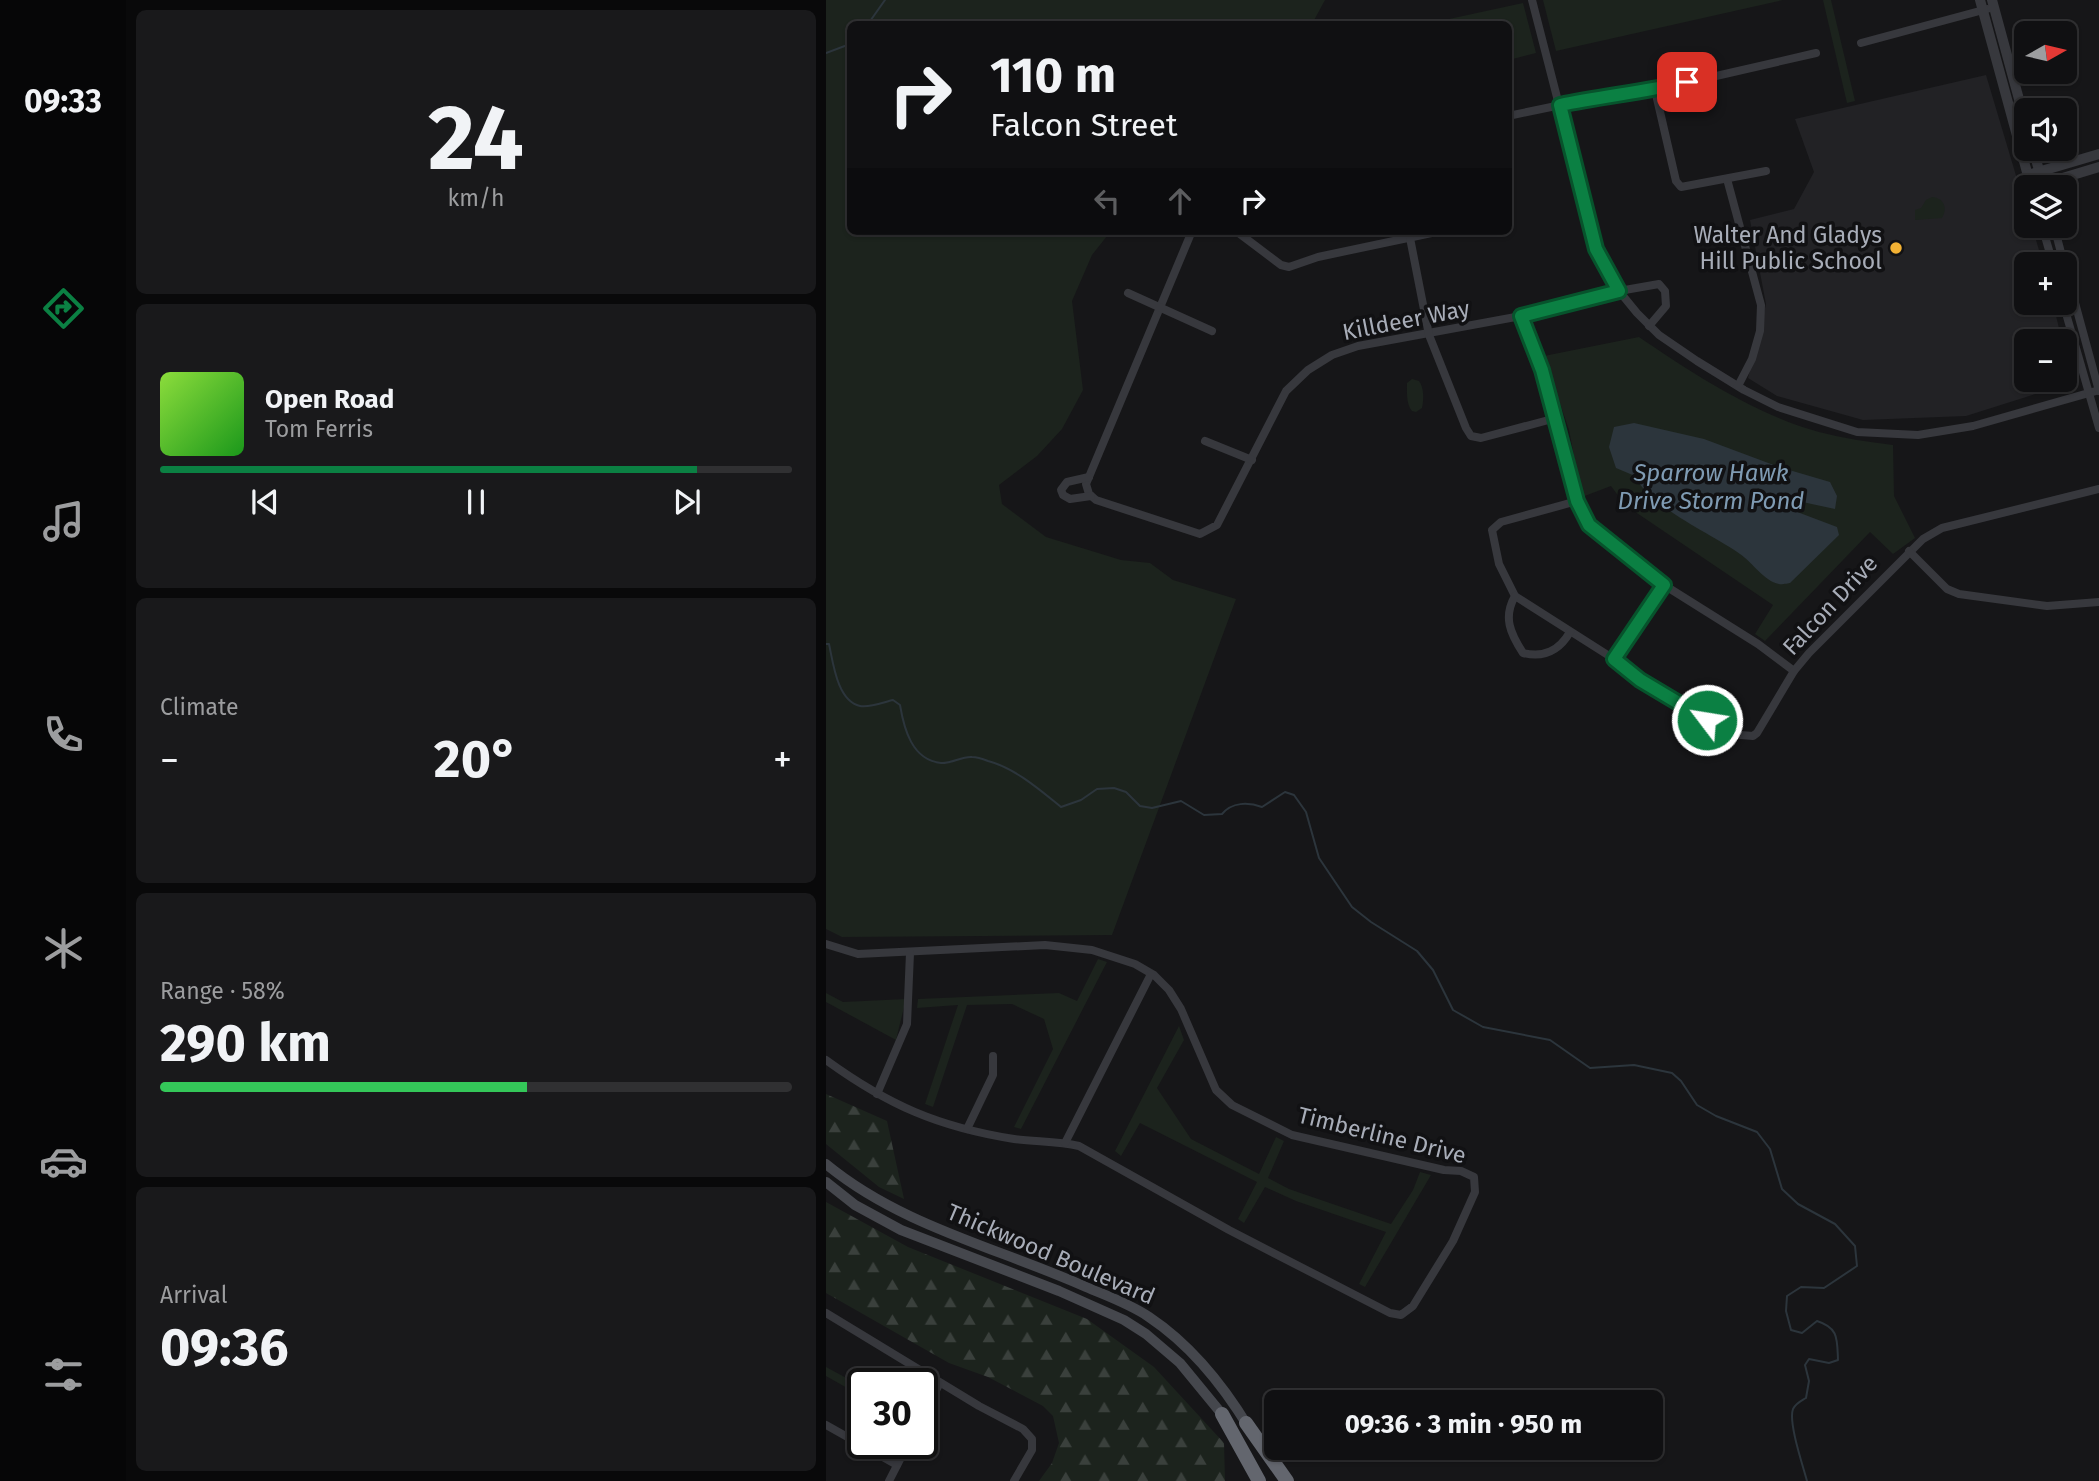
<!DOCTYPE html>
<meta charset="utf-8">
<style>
body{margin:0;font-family:"Fira Sans",sans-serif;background:#19191b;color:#f1f3f6;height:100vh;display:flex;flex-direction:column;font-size:26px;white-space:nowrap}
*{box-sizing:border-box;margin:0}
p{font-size:23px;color:#9c9d9f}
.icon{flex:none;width:38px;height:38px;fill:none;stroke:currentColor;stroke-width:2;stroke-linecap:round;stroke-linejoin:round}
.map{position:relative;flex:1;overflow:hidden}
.drawer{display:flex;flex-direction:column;gap:10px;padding:10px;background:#09090a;width:700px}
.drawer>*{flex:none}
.banner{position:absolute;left:21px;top:21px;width:665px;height:214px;border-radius:10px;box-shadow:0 2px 5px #0004,0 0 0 2px #303032;background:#101012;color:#f1f3f6;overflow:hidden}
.needle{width:46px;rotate:82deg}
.controls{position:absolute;left:1188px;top:21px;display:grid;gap:14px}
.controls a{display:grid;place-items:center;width:63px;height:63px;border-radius:10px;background:#101012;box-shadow:0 2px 5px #0004,0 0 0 2px #303032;font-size:35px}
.speed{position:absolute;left:21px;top:1368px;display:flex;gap:14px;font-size:35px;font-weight:700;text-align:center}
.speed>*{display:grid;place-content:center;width:91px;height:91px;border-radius:50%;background:#101012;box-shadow:0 2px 5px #0004,0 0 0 2px #303032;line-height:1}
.speed .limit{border:4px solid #111;border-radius:10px;background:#fff;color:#111}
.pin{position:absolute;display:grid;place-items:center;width:60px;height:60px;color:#fff;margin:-30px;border-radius:14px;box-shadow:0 4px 10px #0006}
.me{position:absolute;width:77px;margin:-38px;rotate:301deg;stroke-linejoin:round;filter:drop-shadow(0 0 5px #0008)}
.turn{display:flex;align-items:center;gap:24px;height:147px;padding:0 28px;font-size:32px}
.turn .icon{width:91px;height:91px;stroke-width:2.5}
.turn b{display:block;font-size:49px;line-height:60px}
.lanes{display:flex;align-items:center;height:66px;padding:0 28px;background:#0003;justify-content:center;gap:35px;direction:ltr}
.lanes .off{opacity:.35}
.big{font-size:52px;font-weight:700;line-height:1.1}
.drawer .widget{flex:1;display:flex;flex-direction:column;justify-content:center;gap:10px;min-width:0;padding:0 24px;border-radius:10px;background:#19191b}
.drawer .dial{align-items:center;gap:0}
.dial b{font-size:91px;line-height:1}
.song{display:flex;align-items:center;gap:21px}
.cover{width:84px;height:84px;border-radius:10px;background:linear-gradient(135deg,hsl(90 70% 55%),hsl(120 70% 35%))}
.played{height:7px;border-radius:4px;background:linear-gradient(90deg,#0b8043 85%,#303032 85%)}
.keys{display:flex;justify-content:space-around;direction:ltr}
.heat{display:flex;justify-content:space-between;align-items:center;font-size:38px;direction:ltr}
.charge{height:10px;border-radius:5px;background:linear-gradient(90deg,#34c759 58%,#303032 0)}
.trip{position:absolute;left:438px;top:1390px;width:399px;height:70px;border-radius:10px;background:#101012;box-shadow:0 2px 5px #0004,0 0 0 2px #303032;font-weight:700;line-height:70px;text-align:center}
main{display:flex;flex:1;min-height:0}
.menu{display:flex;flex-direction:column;width:126px;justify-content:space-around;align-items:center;background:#060607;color:#9c9d9f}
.menu .icon{width:49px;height:49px}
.menu .active{color:#0b8043}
.menu b{font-size:32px;color:#f1f3f6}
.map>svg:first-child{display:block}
.built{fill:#222225}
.forest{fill:url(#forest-firs)}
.green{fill:#1c231d}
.water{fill:#2c353c}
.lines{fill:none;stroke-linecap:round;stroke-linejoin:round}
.stream{stroke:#2c353c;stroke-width:2}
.minor{stroke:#37383d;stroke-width:8}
.tertiary{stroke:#37383d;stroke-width:10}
.secondary{stroke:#45474d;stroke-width:10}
.motorway{stroke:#63666e;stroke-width:14}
.route-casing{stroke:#07532c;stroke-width:18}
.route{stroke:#0b8043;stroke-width:12}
.poi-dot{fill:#f2b134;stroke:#111113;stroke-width:2.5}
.labels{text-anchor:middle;stroke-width:7;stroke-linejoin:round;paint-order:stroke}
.poi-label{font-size:23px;fill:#a8adb8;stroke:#111113;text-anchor:end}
.street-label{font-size:23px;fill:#a8adb8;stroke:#111113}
.water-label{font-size:24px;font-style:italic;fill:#7f9bb3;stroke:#111113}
</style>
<main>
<nav class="menu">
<b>09:33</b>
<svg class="icon active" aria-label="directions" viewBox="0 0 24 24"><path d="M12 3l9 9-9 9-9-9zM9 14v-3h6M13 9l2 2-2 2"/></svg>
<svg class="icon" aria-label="music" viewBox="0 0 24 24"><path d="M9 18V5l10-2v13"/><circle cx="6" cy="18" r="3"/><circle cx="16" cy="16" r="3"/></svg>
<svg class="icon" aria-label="phone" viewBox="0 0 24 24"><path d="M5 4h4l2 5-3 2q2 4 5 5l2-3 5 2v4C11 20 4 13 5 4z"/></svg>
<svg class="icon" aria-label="climate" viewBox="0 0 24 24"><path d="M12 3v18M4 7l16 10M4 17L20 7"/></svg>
<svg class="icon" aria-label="car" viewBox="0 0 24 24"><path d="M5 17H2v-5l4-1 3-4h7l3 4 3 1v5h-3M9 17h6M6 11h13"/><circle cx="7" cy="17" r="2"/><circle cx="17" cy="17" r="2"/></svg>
<svg class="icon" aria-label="filters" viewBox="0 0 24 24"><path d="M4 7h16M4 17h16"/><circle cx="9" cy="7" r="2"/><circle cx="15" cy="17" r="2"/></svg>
</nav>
<section class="drawer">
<div class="widget dial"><b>24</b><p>km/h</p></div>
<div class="widget">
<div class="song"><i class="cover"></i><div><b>Open Road</b><p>Tom Ferris</p></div></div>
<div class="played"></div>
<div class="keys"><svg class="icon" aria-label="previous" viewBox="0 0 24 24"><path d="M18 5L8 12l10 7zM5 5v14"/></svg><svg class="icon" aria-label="pause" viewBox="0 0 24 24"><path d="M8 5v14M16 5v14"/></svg><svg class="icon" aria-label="next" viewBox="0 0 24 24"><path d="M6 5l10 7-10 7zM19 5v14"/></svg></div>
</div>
<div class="widget"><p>Climate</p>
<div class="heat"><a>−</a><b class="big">20°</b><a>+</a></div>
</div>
<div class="widget"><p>Range · 58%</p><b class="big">290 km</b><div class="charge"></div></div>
<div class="widget"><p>Arrival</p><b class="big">09:36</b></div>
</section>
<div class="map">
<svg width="1273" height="1481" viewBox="0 0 1273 1481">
<defs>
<pattern id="forest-firs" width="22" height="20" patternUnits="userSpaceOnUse" patternTransform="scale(1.75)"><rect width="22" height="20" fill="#1c231d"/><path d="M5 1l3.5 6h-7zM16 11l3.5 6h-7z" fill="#3a403c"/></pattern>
</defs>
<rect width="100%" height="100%" fill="#161618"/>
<path class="built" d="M1160,75L1200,209V226H1206L1217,264H1200V303H1227L1236,341H1200V380H1239V351L1244,383L1140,416L1037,420L951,396L922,378L940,304L924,220L968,209L988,172L969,119Z"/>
<g class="forest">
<path d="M0,1094L61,1121L78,1199L53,1187L0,1144Z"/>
<path d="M0,1202L82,1247L261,1319L328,1367L398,1443L399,1481H213L226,1463L233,1443L227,1416L217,1406L162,1377L123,1363L0,1293Z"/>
</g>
<g class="green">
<path d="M0,0H499L486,24H24V231H285L266,255L246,301L257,390L236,429L211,456L173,485L176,504L220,537L295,560L324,563L347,580L410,599L286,935L16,937L0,929Z"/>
<path d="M717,0H957L730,51Z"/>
<path d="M997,0H1005L1029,101L1021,103Z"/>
<path d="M697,3L710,53L683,60L682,24H600Z"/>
<path d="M1106,197C1118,198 1122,208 1116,218L1089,220V210L1095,208L1100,200Z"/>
<path d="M813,337C864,372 932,416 993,432C1017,438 1042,442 1067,445L1068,496L1089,538L1067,554L1044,532L939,641L929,634L947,605L799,505L785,486L756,497L743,430L718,356Z"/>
<path d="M586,379L593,381C598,387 598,400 596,408L590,412L586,411C580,404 581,392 581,383Z"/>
<path d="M272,959L281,962L195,1129L188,1127L227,1049L218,1019L186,1004L141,1005L107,1107L99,1104L132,1005L91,1008L92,999L233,993L251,1001Z"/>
<path d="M0,993L17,1002L80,999L70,1040L0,1002Z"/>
<path d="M353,1026L358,1040L331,1088L365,1139L433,1174L450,1137L458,1141L442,1178L463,1189L565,1224L587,1190L594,1172L605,1175L539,1287L533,1284L560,1232L470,1201L439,1187L418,1223L412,1219L431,1182L314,1123L295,1156L289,1151Z"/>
<path d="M0,1367L37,1387V1397L0,1376Z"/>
</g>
<path class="water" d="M808,423L878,439L953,467L1004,482L1011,496L1009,509L939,494L932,488L929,496L1011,527L1013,535L964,583C963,583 955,585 953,584C938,581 927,563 914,554C886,534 822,506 809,476L790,468L783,447L788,427Z"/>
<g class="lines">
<g class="stream">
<path d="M42,24L59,0"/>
<path d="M0,53L24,44"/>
<path d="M0,644H3C7,662 11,701 34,706C44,708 58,702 67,700L74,705C78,729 86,760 115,763C125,764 136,756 146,757C151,757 157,759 162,761C189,768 214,790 235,807L255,800L271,789L288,788L300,792L314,806L326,808L355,801L378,815L396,814C406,802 422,802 436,807L459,792L468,795L480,812L493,858L526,907L545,922L591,951L607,970L627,1010L657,1027L724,1040L764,1068L808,1065L846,1073L855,1081L871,1105L890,1116L931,1132L944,1149L956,1189L972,1204L1009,1224L1029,1246L1031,1266L998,1288L975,1287L961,1296L960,1311L965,1330L976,1333L991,1321C1013,1328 1011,1339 1012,1360L1003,1363L983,1359L979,1365L983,1381L980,1398C975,1401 970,1403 967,1409C962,1422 977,1466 981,1481"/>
</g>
<g class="minor">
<path d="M706,0L770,249L793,291L811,313L833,335L871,361L918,390L952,407L1031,432L1092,435L1147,426L1273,390"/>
<path d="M1035,43L1161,9"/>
<path d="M829,90L850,181L855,187L940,171"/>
<path d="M682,116L783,95L829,90L990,53"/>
<path d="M901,179L935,305L934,331L926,359L912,386"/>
<path d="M1216,226L1227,264"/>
<path d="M1228,226L1238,264"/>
<path d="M366,231L260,484L263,494L270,500L374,534L391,525L460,391L482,370L506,355L532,346L695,316L793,291L833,284L839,291L840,306L823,326"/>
<path d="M410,231L455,265L463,267L492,257L615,231"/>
<path d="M584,238L603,335L640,428L645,436L655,438L730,418"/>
<path d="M1239,266L1273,391"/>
<path d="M302,293L386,331"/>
<path d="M1237,303L1273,428"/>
<path d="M695,316L716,371L751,501L763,525L780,541L838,585L932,644L968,671"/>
<path d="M379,441L426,460"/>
<path d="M263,477L241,482L235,490L237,495L244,499L265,496"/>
<path d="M751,501L675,522L666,530L673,564L689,596L788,659L814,679L881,720L915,735L927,736L931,733L968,671L983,653L1097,539L1116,528L1273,489"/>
<path d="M1083,551L1121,589L1133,594L1221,606L1273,602"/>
<path d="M689,596C677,617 684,633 697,653C718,658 733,651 744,632"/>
<path d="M788,659L838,585"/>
<path d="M0,944L32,954L219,945L266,950L309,964L328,975L343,990L355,1009L390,1090L406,1105L466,1135L618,1170L635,1171L648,1177L649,1192L627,1241L587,1306L575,1315L564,1313L403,1230L253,1146C231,1141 210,1142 188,1139C112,1127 62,1105 0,1060"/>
<path d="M51,1094L81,1024L84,953"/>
<path d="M141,1129L167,1075V1056"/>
<path d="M239,1143L325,974"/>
<path d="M0,1313L153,1406L197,1429L206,1439V1450L188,1481"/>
<path d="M96,1417L114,1383"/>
<path d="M0,1425L71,1465"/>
<path d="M63,1481L82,1444"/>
</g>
<g class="tertiary">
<path d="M1154,0L1205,187"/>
<path d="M1166,0L1200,125"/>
<path d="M1207,149L1215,177"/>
<path d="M1202,175L1273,154"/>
<path d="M1207,187L1273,167"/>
</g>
<g class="secondary">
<path d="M0,1164C75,1226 173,1248 260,1287C281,1296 304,1304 323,1317C365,1345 397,1385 423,1428"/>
<path d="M0,1182L29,1205L75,1230L233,1291L298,1320L320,1334L354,1363L400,1419"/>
</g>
<g class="motorway">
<path d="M396,1414L433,1481"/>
<path d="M420,1423L461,1481"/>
</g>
</g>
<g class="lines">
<defs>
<path id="route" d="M861,82C819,92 777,96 734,105L770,249L793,291L695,316L716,370L751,501L763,525L838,585L788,659L814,680L881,720"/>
</defs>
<use href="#route" class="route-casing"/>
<use href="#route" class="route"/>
</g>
<circle class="poi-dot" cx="1070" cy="248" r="7"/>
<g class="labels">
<g class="poi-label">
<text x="1056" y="243">Walter And Gladys<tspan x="1056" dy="26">Hill Public School</tspan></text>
</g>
<g class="street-label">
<text transform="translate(580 320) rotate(-11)" y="8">Killdeer Way</text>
<text transform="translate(1004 605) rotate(-47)" y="8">Falcon Drive</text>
<text transform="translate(556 1135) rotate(14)" y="8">Timberline Drive</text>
<text transform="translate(225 1254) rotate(23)" y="8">Thickwood Boulevard</text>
</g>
<g class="water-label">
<text x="885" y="481">Sparrow Hawk<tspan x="885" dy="28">Drive Storm Pond</tspan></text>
</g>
</g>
</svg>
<div class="controls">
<a><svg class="needle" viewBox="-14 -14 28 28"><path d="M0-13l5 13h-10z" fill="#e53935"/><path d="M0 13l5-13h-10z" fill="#9c9d9f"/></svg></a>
<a><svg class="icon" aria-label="sound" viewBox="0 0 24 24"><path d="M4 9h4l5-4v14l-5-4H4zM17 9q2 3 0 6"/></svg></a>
<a><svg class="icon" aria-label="layers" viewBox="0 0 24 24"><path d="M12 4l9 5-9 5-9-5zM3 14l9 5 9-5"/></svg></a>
<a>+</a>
<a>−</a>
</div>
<div class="speed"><div class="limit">30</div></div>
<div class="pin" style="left:861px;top:82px;background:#d93025"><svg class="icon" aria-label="arrive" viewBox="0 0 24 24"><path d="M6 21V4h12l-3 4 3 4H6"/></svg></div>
<svg class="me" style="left:881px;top:720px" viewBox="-20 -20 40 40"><circle r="17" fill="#0b8043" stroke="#fff" stroke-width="3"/><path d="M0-11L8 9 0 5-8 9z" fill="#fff"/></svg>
<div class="trip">09:36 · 3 min · 950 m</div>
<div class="banner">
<div class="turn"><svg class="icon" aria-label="right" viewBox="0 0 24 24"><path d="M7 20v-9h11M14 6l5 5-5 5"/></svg><div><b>110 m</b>Falcon Street</div></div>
<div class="lanes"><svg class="icon off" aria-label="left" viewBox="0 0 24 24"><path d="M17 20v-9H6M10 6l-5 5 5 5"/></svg><svg class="icon off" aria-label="ahead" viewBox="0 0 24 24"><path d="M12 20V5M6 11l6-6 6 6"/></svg><svg class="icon" aria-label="right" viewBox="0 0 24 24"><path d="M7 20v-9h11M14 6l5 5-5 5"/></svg></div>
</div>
</div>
</main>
